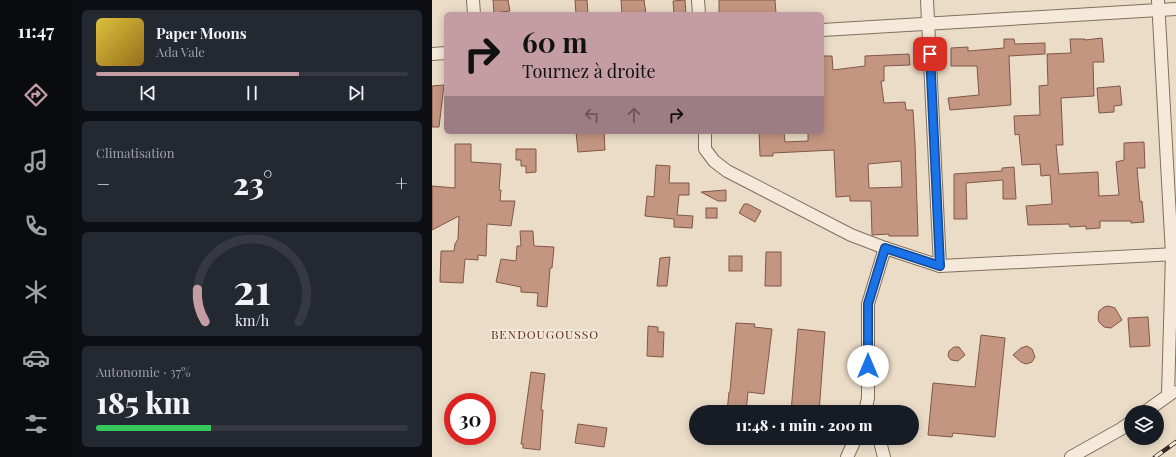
<!DOCTYPE html>
<html lang="fr">
<meta charset="utf-8">
<style>
body{margin:0;font-family:"Playfair Display",serif;background:#242831;color:#f1f3f6;height:100vh;display:flex;flex-direction:column;font-size:15px;white-space:nowrap}
*{box-sizing:border-box;margin:0}
p{font-size:13px;color:#9ea1a6}
.icon{flex:none;width:22px;height:22px;fill:none;stroke:currentColor;stroke-width:2;stroke-linecap:round;stroke-linejoin:round}
.map{position:relative;flex:1;overflow:hidden}
.side{display:flex;flex-direction:column;gap:10px;padding:10px;background:#0d0f14;width:360px}
.side>*{flex:none}
.guide{position:absolute;left:12px;top:12px;width:380px;height:122px;border-radius:6px;box-shadow:0 2px 10px #0003;background:#c49da4;color:#111;overflow:hidden}
.fabs{position:absolute;left:692px;top:405px;display:grid;gap:8px}
.fabs a{display:grid;place-items:center;width:40px;height:40px;border-radius:50%;background:#171b24;box-shadow:0 2px 10px #0003;font-size:20px}
.speed{position:absolute;left:12px;top:393px;display:flex;gap:8px;font-size:20px;font-weight:700;text-align:center}
.speed>*{display:grid;place-content:center;width:52px;height:52px;border-radius:50%;background:#171b24;box-shadow:0 2px 10px #0003;line-height:1}
.speed .limit{border:6px solid #d22;background:#fff;color:#111}
.pin{position:absolute;display:grid;place-items:center;width:34px;height:34px;color:#fff;margin:-17px;border-radius:8px;box-shadow:0 2px 6px #0006}
.me{position:absolute;width:44px;margin:-22px;rotate:0deg;stroke-linejoin:round;filter:drop-shadow(0 0 3px #0008)}
.turn{display:flex;align-items:center;gap:14px;height:84px;padding:0 12px;font-size:18px}
.turn .icon{width:52px;height:52px;stroke-width:2.5}
.turn b{display:block;font-size:28px;line-height:34px}
.lanes{display:flex;align-items:center;height:38px;padding:0 12px;background:#0003;justify-content:center;gap:20px;direction:ltr}
.lanes .off{opacity:.35}
.big{font-size:30px;font-weight:800;line-height:1.1}
.side .widget{flex:1;display:flex;flex-direction:column;justify-content:center;gap:6px;min-width:0;padding:0 14px;border-radius:6px;background:#242831}
.side .dial{align-items:center;gap:0}
.dial svg{height:104px;overflow:visible;fill:none;stroke:#363941;stroke-width:7;stroke-linecap:round;text-anchor:middle}
.dial text{fill:#f1f3f6;stroke:none}
.song{display:flex;align-items:center;gap:12px}
.cover{width:48px;height:48px;border-radius:6px;background:linear-gradient(135deg,hsl(50 70% 55%),hsl(40 70% 35%))}
.played{height:4px;border-radius:2px;background:linear-gradient(90deg,#c49da4 65%,#363941 65%)}
.keys{display:flex;justify-content:space-around;direction:ltr}
.heat{display:flex;justify-content:space-between;align-items:center;font-size:22px;direction:ltr}
.charge{height:6px;border-radius:3px;background:linear-gradient(90deg,#34c759 37%,#363941 0)}
.trip{position:absolute;left:257px;top:405px;width:230px;height:40px;border-radius:20px;background:#171b24;box-shadow:0 2px 10px #0003;font-weight:800;line-height:40px;text-align:center}
main{display:flex;flex:1;min-height:0}
.menu{display:flex;flex-direction:column;width:72px;justify-content:space-around;align-items:center;background:#090b0e;color:#9ea1a6}
.menu .icon{width:28px;height:28px}
.menu .active{color:#c49da4}
.menu b{font-size:18px;color:#f1f3f6}
.map>svg:first-child{display:block}
.building{fill:#c49681;stroke:#805747;fill-rule:evenodd}
.lines{fill:none;stroke-linecap:round;stroke-linejoin:round}
.street-casing{stroke:#846e5e;stroke-width:14}
.street{stroke:#f5eada;stroke-width:12}
.rail-casing{stroke:#352820;stroke-width:4.5}
.rail{stroke:#f2e7d6;stroke-width:3;stroke-dasharray:9;stroke-linecap:butt}
.route-casing{stroke:#114b97;stroke-width:10}
.route{stroke:#1a73e8;stroke-width:7}
.labels{text-anchor:middle;stroke-width:4;stroke-linejoin:round;paint-order:stroke}
.neighbourhood-label{font-size:12px;letter-spacing:1px;fill:#5e2a24;stroke:#f2e7d6}
</style>
<main>
<nav class="menu">
<b>11:47</b>
<svg class="icon active" aria-label="directions" viewBox="0 0 24 24"><path d="M12 3l9 9-9 9-9-9zM9 14v-3h6M13 9l2 2-2 2"/></svg>
<svg class="icon" aria-label="music" viewBox="0 0 24 24"><path d="M9 18V5l10-2v13"/><circle cx="6" cy="18" r="3"/><circle cx="16" cy="16" r="3"/></svg>
<svg class="icon" aria-label="phone" viewBox="0 0 24 24"><path d="M5 4h4l2 5-3 2q2 4 5 5l2-3 5 2v4C11 20 4 13 5 4z"/></svg>
<svg class="icon" aria-label="climate" viewBox="0 0 24 24"><path d="M12 3v18M4 7l16 10M4 17L20 7"/></svg>
<svg class="icon" aria-label="car" viewBox="0 0 24 24"><path d="M5 17H2v-5l4-1 3-4h7l3 4 3 1v5h-3M9 17h6M6 11h13"/><circle cx="7" cy="17" r="2"/><circle cx="17" cy="17" r="2"/></svg>
<svg class="icon" aria-label="filters" viewBox="0 0 24 24"><path d="M4 7h16M4 17h16"/><circle cx="9" cy="7" r="2"/><circle cx="15" cy="17" r="2"/></svg>
</nav>
<section class="side">
<div class="widget">
<div class="song"><i class="cover"></i><div><b>Paper Moons</b><p>Ada Vale</p></div></div>
<div class="played"></div>
<div class="keys"><svg class="icon" aria-label="previous" viewBox="0 0 24 24"><path d="M18 5L8 12l10 7zM5 5v14"/></svg><svg class="icon" aria-label="pause" viewBox="0 0 24 24"><path d="M8 5v14M16 5v14"/></svg><svg class="icon" aria-label="next" viewBox="0 0 24 24"><path d="M6 5l10 7-10 7zM19 5v14"/></svg></div>
</div>
<div class="widget"><p>Climatisation</p>
<div class="heat"><a>−</a><b class="big">23°</b><a>+</a></div>
</div>
<div class="widget dial"><svg viewBox="0 0 100 80">
<path d="M14 69A42 42 0 1 1 86 69"/>
<path d="M14 69A42 42 0 0 1 8 44" stroke="#c49da4"/>
<text x="50" y="56" font-size="32" font-weight="700">21</text>
<text x="50" y="72" font-size="11">km/h</text>
</svg></div>
<div class="widget"><p>Autonomie · 37%</p><b class="big">185 km</b><div class="charge"></div></div>
</section>
<div class="map">
<svg width="744" height="457" viewBox="0 0 744 457">
<rect width="100%" height="100%" fill="#eadcc7"/>
<g class="building">
<path d="M61,0H76L78,11L62,13Z"/>
<path d="M143,0H155L156,14H144Z"/>
<path d="M189,0H212L214,14H190Z"/>
<path d="M253,0L254,14H242L241,1Z"/>
<path d="M287,0H343L344,13L287,14Z"/>
<path d="M670,38L672,62H661L662,96L629,98L631,145H624L627,174L666,172L667,196L687,195L684,162L692,160V143L712,142L713,168H705L708,202L710,201L712,222L699,223V221H668V228L654,229V226L638,227L637,224L596,225L594,206L620,204L618,175L609,176L608,164L590,165L587,134L583,135L582,116L608,115L607,86L616,85L615,54L639,53L638,39H653V40Z"/>
<path d="M572,39H582L583,44L613,43V54L577,56L579,105L518,110L516,98L547,95L545,66H519V48L536,47V51L572,48Z"/>
<path d="M477,54L478,65L452,66V81H449L452,103L473,102L474,110H481L483,143L486,236H457V234L440,235L439,201H418V196L404,197L402,150L341,153V156H328L327,132H352L353,142L376,141V132H390V56H400L401,70L433,66V56ZM469,161L470,187L437,188L436,164Z"/>
<path d="M12,85L7,127H0V86Z"/>
<path d="M688,86L690,105L682,106V112L667,113L665,88Z"/>
<path d="M144,132H172L173,150L146,152Z"/>
<path d="M23,144H39V162L69,164L67,190H69L68,201H83L79,226L55,224L54,256L46,255V260L33,259L31,283L8,282L9,251H22L23,244L26,239L27,216L0,230V186L23,188Z"/>
<path d="M84,149H104V172L94,173V166H89V160H84Z"/>
<path d="M224,165L238,166L237,183H257V195H247L245,215L261,216L260,228L242,227V219L213,216L215,196L222,197Z"/>
<path d="M582,167L584,199H571V180L534,183L535,219H522V174L570,171V168Z"/>
<path d="M294,190V201H286L269,192Z"/>
<path d="M312,204H316L329,211L323,222L307,213Z"/>
<rect x="274" y="208" width="11" height="10"/>
<path d="M88,231H101L102,246L122,247L120,268H118L115,307L105,306L106,293L89,292V287L64,282L69,259L84,261L85,246H89Z"/>
<path d="M334,252H349V286H333Z"/>
<rect x="297" y="256" width="13" height="15"/>
<path d="M238,257L235,286H225L228,258Z"/>
<path d="M676,306L683,308L690,320L679,328L672,327L667,322L666,318L667,311L672,307Z"/>
<path d="M716,317L718,346L698,347L696,318Z"/>
<path d="M304,323L323,324L322,327L340,329L332,394L316,392L314,412H295L297,392H298Z"/>
<path d="M216,326L226,327V332H232L231,357L215,356Z"/>
<path d="M366,329L393,332L387,412H359Z"/>
<path d="M549,335L573,338L563,437L521,433L520,437L496,435L501,383L543,387Z"/>
<path d="M595,346L600,349L603,357L600,362L594,364L589,362L581,355L589,348Z"/>
<path d="M522,347H527L533,355L526,361L519,360L516,356L517,351Z"/>
<path d="M99,372L113,374L109,410H111L108,450L91,448V444H89Z"/>
<path d="M146,424L175,428L172,447L143,443Z"/>
</g>
<g class="lines">
<defs>
<g id="street">
<path d="M41,0L42,14"/>
<path d="M266,0L267,14"/>
<path d="M495,0L508,266"/>
<path d="M726,0L740,254L736,395"/>
<path d="M390,30L744,9"/>
<path d="M0,54L14,53"/>
<path d="M273,132V149L282,161L295,171L419,235L453,248L508,266L744,254"/>
<path d="M433,412L436,398V304L453,248"/>
<path d="M713,412L741,392"/>
<path d="M447,438L452,457"/>
<path d="M415,457L424,438"/>
<path d="M639,457L689,429L699,422"/>
</g>
</defs>
<use href="#street" class="street-casing"/>
<use href="#street" class="street"/>
<defs>
<path id="rail" d="M723,457L744,442"/>
</defs>
<use href="#rail" class="rail-casing"/>
<use href="#rail" class="rail"/>
</g>
<g class="lines">
<defs>
<path id="route" d="M436,366V304L453,248L508,266L498,54"/>
</defs>
<use href="#route" class="route-casing"/>
<use href="#route" class="route"/>
</g>
<g class="labels">
<g class="neighbourhood-label">
<text x="113" y="339">BENDOUGOUSSO</text>
</g>
</g>
</svg>
<div class="fabs">
<a><svg class="icon" aria-label="layers" viewBox="0 0 24 24"><path d="M12 4l9 5-9 5-9-5zM3 14l9 5 9-5"/></svg></a>
</div>
<div class="speed"><div class="limit">30</div></div>
<div class="pin" style="left:498px;top:54px;background:#d93025"><svg class="icon" aria-label="arrive" viewBox="0 0 24 24"><path d="M6 21V4h12l-3 4 3 4H6"/></svg></div>
<svg class="me" style="left:436px;top:366px" viewBox="-20 -20 40 40"><circle r="19" fill="#fff"/><path d="M0-13L10 11 0 6-10 11z" fill="#1a73e8"/></svg>
<div class="trip">11:48 · 1 min · 200 m</div>
<div class="guide">
<div class="turn"><svg class="icon" aria-label="right" viewBox="0 0 24 24"><path d="M7 20v-9h11M14 6l5 5-5 5"/></svg><div><b>60 m</b>Tournez à droite</div></div>
<div class="lanes"><svg class="icon off" aria-label="left" viewBox="0 0 24 24"><path d="M17 20v-9H6M10 6l-5 5 5 5"/></svg><svg class="icon off" aria-label="ahead" viewBox="0 0 24 24"><path d="M12 20V5M6 11l6-6 6 6"/></svg><svg class="icon" aria-label="right" viewBox="0 0 24 24"><path d="M7 20v-9h11M14 6l5 5-5 5"/></svg></div>
</div>
</div>
</main>
